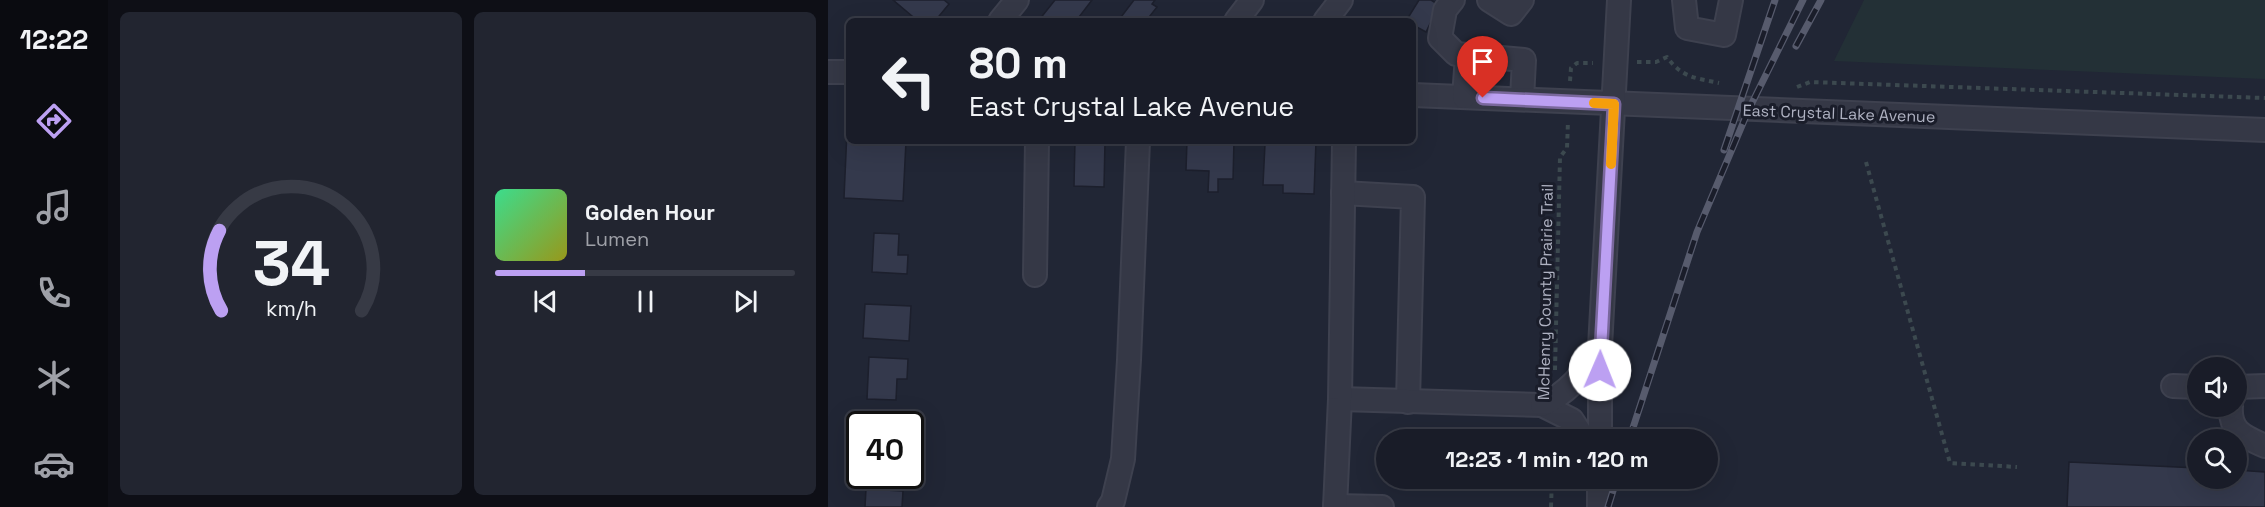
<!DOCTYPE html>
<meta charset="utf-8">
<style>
body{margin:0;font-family:"Space Grotesk",sans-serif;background:#222530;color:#f1f3f6;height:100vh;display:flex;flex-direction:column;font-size:22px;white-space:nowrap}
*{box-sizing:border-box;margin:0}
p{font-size:20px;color:#9fa1a8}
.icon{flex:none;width:33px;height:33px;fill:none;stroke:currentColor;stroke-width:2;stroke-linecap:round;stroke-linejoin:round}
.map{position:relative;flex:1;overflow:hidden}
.drawer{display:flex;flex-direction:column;gap:12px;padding:12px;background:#0e0f16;width:720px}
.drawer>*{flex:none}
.banner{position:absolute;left:18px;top:18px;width:570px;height:126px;border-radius:9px;box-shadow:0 6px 24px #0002,0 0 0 2px #373a45;background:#191c28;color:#f1f3f6;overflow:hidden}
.buttons{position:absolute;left:1359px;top:357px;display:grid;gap:12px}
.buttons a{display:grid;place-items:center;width:60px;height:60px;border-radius:50%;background:#191c28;box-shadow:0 6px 24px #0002,0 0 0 2px #373a45;font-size:30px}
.speed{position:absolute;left:18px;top:411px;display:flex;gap:12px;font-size:30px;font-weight:700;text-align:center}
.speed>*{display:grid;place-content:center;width:78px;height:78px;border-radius:50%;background:#191c28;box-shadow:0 6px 24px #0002,0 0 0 2px #373a45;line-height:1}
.speed .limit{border:3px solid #111;border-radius:9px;background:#fff;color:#111}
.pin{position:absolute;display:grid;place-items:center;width:51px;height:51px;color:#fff;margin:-62px -26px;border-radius:50% 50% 50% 0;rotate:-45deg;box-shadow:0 0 6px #0007}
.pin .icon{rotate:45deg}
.me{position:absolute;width:66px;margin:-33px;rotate:1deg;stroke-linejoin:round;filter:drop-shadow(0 0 4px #0008)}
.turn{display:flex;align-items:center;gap:21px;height:126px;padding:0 24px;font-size:27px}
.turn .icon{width:78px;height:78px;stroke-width:2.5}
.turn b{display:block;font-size:42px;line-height:51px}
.drawer .tile{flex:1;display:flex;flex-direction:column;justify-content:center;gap:9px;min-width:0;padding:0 21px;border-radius:9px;background:#222530}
.drawer .dial{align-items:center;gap:0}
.dial svg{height:156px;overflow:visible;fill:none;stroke:#373a45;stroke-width:7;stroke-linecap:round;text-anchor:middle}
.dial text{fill:#f1f3f6;stroke:none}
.song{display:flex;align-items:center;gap:18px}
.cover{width:72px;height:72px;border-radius:9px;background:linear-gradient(135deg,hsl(150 70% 55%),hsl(60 70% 35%))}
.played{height:6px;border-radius:3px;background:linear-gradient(90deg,#bca0f2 30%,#373a45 30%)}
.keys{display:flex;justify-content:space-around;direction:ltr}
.drawer .tiles{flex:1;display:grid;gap:12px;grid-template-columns:repeat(2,1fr)}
.trip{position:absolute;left:548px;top:429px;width:342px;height:60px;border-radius:30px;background:#191c28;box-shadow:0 6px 24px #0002,0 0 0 2px #373a45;font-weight:700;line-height:60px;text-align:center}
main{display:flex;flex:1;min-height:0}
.tabs{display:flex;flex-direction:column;width:108px;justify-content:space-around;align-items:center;background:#0a0b10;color:#9fa1a8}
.tabs .icon{width:42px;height:42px}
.tabs .current{color:#bca0f2}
.tabs b{font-size:27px;color:#f1f3f6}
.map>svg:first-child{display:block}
.green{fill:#233036}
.building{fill:#34394c;stroke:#1c1f2c;stroke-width:1.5}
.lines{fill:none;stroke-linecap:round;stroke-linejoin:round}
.minor-casing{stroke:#3e414f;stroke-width:26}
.path{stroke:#3c494f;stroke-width:4;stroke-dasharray:4.5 4.5;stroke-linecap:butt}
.minor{stroke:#353846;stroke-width:22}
.rail-casing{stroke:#575b6d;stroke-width:7}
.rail{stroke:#1a1d2a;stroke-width:4.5;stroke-dasharray:14;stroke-linecap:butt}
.route-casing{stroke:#7a689d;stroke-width:15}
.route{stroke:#bca0f2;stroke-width:10}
.slow{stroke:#f59e0b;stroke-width:10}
.labels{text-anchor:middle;stroke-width:6;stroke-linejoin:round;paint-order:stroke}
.street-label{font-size:16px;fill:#afb2c2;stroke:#1a1d2a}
</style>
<main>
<nav class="tabs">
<b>12:22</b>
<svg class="icon current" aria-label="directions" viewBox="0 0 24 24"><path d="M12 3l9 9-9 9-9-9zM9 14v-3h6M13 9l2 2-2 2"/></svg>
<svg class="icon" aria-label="music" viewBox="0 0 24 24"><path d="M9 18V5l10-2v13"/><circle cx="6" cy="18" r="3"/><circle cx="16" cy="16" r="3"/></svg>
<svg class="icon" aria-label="phone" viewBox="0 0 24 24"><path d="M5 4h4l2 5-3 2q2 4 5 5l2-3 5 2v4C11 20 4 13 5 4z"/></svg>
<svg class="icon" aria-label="climate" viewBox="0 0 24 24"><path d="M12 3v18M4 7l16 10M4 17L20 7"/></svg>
<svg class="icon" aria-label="car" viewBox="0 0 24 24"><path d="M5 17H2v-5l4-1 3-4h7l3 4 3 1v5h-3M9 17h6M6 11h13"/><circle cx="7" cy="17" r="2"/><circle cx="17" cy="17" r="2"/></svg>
</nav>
<section class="drawer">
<div class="tiles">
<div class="tile dial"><svg viewBox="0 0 100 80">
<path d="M14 69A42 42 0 1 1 86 69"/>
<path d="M14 69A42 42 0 0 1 13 28" stroke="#bca0f2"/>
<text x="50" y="56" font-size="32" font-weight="700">34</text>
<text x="50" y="72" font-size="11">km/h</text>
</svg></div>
<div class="tile">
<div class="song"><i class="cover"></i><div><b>Golden Hour</b><p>Lumen</p></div></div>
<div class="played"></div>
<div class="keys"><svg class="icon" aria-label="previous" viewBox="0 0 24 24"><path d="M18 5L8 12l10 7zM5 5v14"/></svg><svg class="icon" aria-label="pause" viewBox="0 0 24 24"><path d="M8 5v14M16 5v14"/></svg><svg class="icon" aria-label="next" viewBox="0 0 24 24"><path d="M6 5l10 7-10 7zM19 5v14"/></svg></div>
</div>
</div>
</section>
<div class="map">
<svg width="1437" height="507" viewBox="0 0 1437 507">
<rect width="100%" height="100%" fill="#212635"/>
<path class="green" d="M1036,0H1437V79L1006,61Z"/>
<g class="building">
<path d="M65,0H116L121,4L107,21H90Z"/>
<path d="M227,0H264L248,21H213L211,20Z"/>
<path d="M306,0H327L324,4L329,7L318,21H290Z"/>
<path d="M591,0H603L611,5L598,32L585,25V21H578Z"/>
<path d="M19,131H21V141H78L75,201L16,198Z"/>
<path d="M247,141H277L276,187L246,186Z"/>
<path d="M359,141H406L405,179H390V192H380L381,171L358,170Z"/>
<path d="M454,141H488L486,194L455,193V185H435L437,144H454Z"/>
<path d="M46,233L71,234L70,255H80L79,274L44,272Z"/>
<path d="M37,304L83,306L81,341L35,338Z"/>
<path d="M41,357L80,359L79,379H69L68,400L39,399Z"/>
<path d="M1241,462L1370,468V478H1408V470L1437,472V507H1239Z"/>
<path d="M38,489L75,491L74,507H37Z"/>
</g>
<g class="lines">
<defs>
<g id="minor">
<path d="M625,0L617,10L612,38L628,54L696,60L694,99"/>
<path d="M661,0L683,14L694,0"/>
<path d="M856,0L859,28L896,35L903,0"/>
<path d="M172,21L189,0"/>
<path d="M408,21L424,0"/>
<path d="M497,21L513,0"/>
<path d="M0,72H21"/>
<path d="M585,95L1437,130"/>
<path d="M636,97L639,56"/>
<path d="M515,193L585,197L580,402"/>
<path d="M207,275L209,141"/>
<path d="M1345,386L1370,387"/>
<path d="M1408,387L1437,386"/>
<path d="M512,399L714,405L744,420L757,440"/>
<path d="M714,405C740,393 758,372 772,347"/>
<path d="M1403,406C1401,432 1417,437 1437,446"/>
<path d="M772,440V347L791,0"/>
<path d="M507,506L554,507"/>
<path d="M281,507L285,501L295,459L301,360L310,141"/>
<path d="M507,507L512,399L516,141"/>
<path d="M771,507V478"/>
</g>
</defs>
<use href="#minor" class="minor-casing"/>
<g class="path">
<path d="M809,62H828L839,57C854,78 868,78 891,83"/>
<path d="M742,81L743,68L749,63H765"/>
<path d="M969,87L982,82L1437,98"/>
<path d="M1038,162L1122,463L1189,467"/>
<path d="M727,370L732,157L739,148L740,121"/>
<path d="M723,507L724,478"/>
</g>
<use href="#minor" class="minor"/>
<defs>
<g id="rail">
<path d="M968,46L993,0"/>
<path d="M896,150L947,0"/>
<path d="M801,440L869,232L921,109L975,0"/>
<path d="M780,507L789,478"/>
</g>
</defs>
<use href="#rail" class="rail-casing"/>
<use href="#rail" class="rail"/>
</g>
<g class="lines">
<defs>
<path id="route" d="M655,98L786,104L772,370"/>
</defs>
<use href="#route" class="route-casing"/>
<use href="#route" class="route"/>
<path class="slow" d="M766,103L786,104L783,164"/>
</g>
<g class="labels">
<g class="street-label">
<text transform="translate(1011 113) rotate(2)" y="6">East Crystal Lake Avenue</text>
<text transform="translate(717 292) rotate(-89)" y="6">McHenry County Prairie Trail</text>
</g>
</g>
</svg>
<div class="buttons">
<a><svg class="icon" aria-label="sound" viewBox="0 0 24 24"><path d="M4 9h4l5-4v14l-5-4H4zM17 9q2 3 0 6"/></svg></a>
<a><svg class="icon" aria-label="search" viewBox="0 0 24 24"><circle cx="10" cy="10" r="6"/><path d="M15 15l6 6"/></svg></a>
</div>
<div class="speed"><div class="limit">40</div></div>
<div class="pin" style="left:655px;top:98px;background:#d93025"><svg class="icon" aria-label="arrive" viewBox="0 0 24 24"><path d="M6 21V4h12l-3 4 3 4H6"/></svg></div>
<svg class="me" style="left:772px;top:370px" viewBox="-20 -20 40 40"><circle r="19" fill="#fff"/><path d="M0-13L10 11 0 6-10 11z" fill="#bca0f2"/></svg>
<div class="trip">12:23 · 1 min · 120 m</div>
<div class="banner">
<div class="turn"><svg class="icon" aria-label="left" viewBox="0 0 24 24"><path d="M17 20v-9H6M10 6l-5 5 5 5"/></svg><div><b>80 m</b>East Crystal Lake Avenue</div></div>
</div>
</div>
</main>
